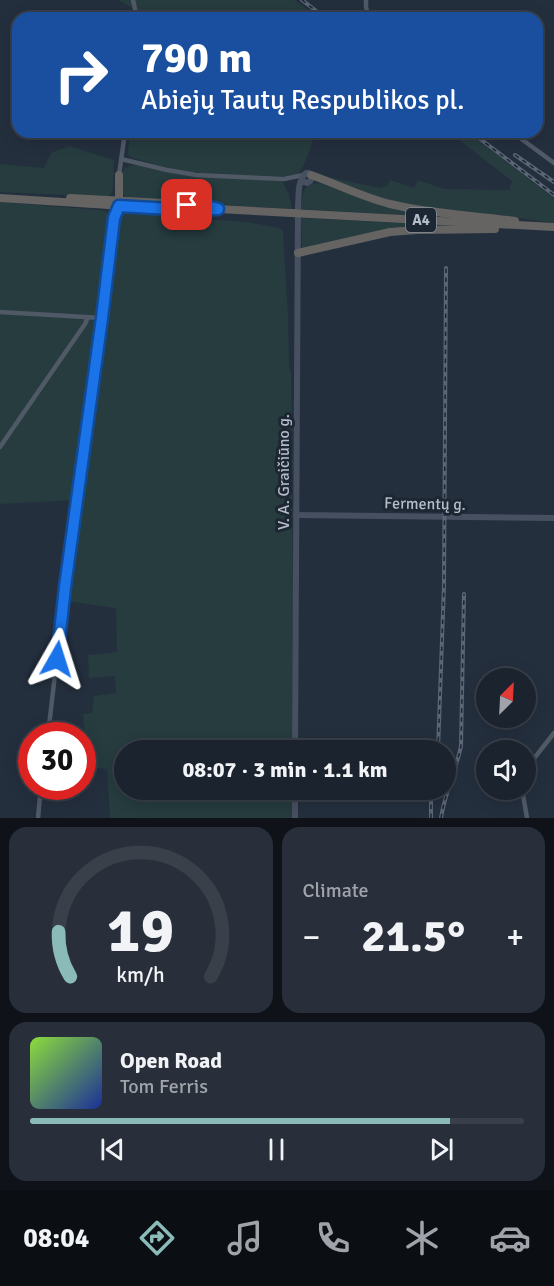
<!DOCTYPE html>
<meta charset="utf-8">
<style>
body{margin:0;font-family:Signika,sans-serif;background:#282f3a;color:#f1f3f6;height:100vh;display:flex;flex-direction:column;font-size:22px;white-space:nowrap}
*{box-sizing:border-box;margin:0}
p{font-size:20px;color:#a0a4aa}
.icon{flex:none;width:33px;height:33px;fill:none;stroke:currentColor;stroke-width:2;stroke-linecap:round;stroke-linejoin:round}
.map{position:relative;height:818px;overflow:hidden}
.drawer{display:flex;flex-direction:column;gap:9px;padding:9px;background:#0f1319;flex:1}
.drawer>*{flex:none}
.hud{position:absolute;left:12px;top:12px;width:531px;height:126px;border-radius:18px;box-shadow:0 3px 15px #0003,0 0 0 2px #39404a;background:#1a4fa0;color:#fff;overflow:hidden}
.needle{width:39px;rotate:24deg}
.tools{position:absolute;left:476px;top:668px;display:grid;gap:12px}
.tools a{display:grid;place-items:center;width:60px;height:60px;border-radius:50%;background:#1b232e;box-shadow:0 3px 15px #0003,0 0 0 2px #39404a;font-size:30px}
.speed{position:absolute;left:18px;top:722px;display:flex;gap:12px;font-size:30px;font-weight:700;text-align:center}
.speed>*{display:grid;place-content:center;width:78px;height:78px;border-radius:50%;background:#1b232e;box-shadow:0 3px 15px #0003,0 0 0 2px #39404a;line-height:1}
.speed .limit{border:9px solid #d22;background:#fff;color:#111}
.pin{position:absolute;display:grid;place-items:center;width:51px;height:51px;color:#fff;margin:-26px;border-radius:12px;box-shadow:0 3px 9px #0006}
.me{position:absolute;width:66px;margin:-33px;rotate:6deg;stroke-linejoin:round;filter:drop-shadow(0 0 4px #0008)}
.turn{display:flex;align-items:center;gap:21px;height:126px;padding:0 30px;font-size:27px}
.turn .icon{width:78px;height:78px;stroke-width:2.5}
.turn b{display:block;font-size:42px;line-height:51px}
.big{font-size:45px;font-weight:700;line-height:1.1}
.drawer .card{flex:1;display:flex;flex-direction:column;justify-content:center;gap:9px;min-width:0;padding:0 21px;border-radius:18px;background:#282f3a}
.drawer .dial{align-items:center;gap:0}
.dial svg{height:156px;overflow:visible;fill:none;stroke:#39404a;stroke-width:7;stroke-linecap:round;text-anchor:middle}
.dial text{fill:#f1f3f6;stroke:none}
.song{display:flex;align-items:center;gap:18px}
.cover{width:72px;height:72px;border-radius:9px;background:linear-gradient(135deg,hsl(90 70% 55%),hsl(230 70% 35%))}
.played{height:6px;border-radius:3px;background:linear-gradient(90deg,#8bbbb9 85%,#39404a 85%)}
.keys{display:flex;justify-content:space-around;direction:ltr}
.heat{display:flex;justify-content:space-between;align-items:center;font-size:33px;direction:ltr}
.drawer .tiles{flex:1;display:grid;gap:9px;grid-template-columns:1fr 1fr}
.card:last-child{grid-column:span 2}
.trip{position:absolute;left:114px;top:740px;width:342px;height:60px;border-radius:30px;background:#1b232e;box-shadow:0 3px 15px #0003,0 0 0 2px #39404a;font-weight:700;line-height:60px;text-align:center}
.dock{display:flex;height:96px;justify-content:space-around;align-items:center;background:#0b0e12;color:#a0a4aa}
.dock .icon{width:42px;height:42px}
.dock .selected{color:#8bbbb9}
.dock b{font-size:27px;color:#f1f3f6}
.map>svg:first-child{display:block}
.green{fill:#263c3f}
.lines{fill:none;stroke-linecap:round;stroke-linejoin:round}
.minor{stroke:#505966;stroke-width:4.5}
.secondary{stroke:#465061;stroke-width:6}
.trunk{stroke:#656462;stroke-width:8}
.rail-casing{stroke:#5a6575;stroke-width:4}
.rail{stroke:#1d2633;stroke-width:1.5;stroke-dasharray:4.5;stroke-linecap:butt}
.route-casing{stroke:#114b97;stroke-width:15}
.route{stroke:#1a73e8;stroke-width:10}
.labels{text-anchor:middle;stroke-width:6;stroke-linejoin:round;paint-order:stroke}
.shield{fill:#1d2633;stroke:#878f9c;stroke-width:1.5}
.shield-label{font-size:15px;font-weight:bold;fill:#b4bcc9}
.street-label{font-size:16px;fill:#b4bcc9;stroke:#1d2633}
</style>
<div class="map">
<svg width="554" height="818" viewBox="0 0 554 818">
<rect width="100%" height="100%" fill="#242f3e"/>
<g class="green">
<path d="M118,0H295L319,18H142V13Z"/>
<path d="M130,132H316C312,141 305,169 297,174C287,180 197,173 182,171C165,168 149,162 132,158L128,154Z"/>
<path d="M449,132H468L554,198V223L505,216L428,209L392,202L328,179L332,178L380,188L387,186L390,180L414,188L418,180L444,189L509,190L512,181Z"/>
<path d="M69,146L114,160L113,190L109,196L106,197L0,192V164L44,168L51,153Z"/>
<path d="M135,165L190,176L282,181L289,194L292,209L128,199L122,194L123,170L129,166Z"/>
<path d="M314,183L323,184L368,200L417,212V216L301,209C302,198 301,187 314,183Z"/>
<path d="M0,202L99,210L106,211L110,218L104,279L75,500L0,504Z"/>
<path d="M126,210L172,217L247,222L279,228L283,231L288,316L289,366L291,373L293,466L292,476L293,584L292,750H124V789H292V818H110L107,769L87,767L83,714L92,713L94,696L116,693L115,676L89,678L88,655L117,652L116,608L66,601L117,218L121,211Z"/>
<path d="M301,218L462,226L411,228L302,249Z"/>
</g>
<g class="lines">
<g class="minor">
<path d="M133,0L137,18"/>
<path d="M366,0V7L369,18"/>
<path d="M512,132L554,163"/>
<path d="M121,159L167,170L196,175L284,179L303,175"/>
<path d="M119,175L125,132"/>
<path d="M0,312L102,318"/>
<path d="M0,447L85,324L88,317"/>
<path d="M48,735L65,587L102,318L114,218"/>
<path d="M525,770L554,733"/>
<path d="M522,789L527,818"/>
<path d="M38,818L41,786"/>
</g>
<g class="secondary">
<path d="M296,515L554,518"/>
<path d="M295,750L298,207C299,195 297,181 306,173H309L312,178L310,181L307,183L304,182L302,178"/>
<path d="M295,818V789"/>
</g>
<g class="trunk">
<path d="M311,175C337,184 362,197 390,204C431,214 473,215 515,221"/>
<path d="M0,198L171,209H218L554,227"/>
<path d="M70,198L163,203"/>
<path d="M114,218L119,206V175"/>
<path d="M298,253L390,232L417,230L495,229"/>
</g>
<defs>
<g id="rail">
<path d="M302,0L325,18"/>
<path d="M471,132L554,195"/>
<path d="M515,155L554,182"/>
<path d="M438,750L444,585L446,268"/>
<path d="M431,818V789"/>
<path d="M441,818C445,793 456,770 461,746L464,594"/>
</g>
</defs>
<use href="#rail" class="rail-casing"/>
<use href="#rail" class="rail"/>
</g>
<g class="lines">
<defs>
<path id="route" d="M57,659L65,587L102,318L114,218L119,206L188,210L218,209L211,207L187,205"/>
</defs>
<use href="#route" class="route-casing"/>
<use href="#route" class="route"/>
</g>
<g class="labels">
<rect class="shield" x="406" y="208" width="30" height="24" rx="4.5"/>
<g class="shield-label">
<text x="421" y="225">A4</text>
</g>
<g class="street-label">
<text transform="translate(283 472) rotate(-90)" y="6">V. A. Graičiūno g.</text>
<text transform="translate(425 503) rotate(1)" y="6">Fermentų g.</text>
</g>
</g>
</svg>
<div class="tools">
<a><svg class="needle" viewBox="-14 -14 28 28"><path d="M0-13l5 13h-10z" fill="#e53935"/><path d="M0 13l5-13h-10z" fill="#a0a4aa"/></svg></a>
<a><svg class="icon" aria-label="sound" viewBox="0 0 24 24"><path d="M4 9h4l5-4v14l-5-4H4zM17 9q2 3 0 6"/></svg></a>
</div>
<div class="speed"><div class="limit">30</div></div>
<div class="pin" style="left:187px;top:205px;background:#d93025"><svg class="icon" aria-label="arrive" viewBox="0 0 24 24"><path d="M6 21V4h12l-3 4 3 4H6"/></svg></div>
<svg class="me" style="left:57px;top:659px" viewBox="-20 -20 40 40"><path d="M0-17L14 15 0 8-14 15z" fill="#1a73e8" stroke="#fff" stroke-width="4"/></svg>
<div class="trip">08:07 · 3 min · 1.1 km</div>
<div class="hud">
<div class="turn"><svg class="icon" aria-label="right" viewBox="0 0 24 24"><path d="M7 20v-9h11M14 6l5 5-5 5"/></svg><div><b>790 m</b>Abiejų Tautų Respublikos pl.</div></div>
</div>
</div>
<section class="drawer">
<div class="tiles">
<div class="card dial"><svg viewBox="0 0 100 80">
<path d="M14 69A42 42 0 1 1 86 69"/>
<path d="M14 69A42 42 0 0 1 8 46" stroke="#8bbbb9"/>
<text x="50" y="56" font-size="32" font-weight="700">19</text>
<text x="50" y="72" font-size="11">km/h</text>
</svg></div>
<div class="card"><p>Climate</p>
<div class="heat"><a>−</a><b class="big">21.5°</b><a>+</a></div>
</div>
<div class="card">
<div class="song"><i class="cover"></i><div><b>Open Road</b><p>Tom Ferris</p></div></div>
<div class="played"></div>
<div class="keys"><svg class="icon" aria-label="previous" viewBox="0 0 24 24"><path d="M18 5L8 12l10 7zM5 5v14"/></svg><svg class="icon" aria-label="pause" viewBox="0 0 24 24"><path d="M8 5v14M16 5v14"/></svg><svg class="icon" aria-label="next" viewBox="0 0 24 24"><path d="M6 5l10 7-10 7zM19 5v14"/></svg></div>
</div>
</div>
</section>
<nav class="dock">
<b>08:04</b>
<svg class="icon selected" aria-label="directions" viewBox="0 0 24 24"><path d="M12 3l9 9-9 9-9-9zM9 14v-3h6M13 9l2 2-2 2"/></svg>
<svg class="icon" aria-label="music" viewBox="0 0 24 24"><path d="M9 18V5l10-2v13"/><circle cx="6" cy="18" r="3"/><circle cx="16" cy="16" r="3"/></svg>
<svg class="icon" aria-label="phone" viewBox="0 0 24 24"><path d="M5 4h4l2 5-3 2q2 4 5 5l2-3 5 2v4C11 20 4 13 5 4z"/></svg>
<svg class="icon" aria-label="climate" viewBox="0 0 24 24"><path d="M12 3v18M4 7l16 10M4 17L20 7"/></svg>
<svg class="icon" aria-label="car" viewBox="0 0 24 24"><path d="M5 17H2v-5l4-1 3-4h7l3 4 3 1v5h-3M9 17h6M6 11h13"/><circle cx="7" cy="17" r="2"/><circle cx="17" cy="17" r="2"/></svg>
</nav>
